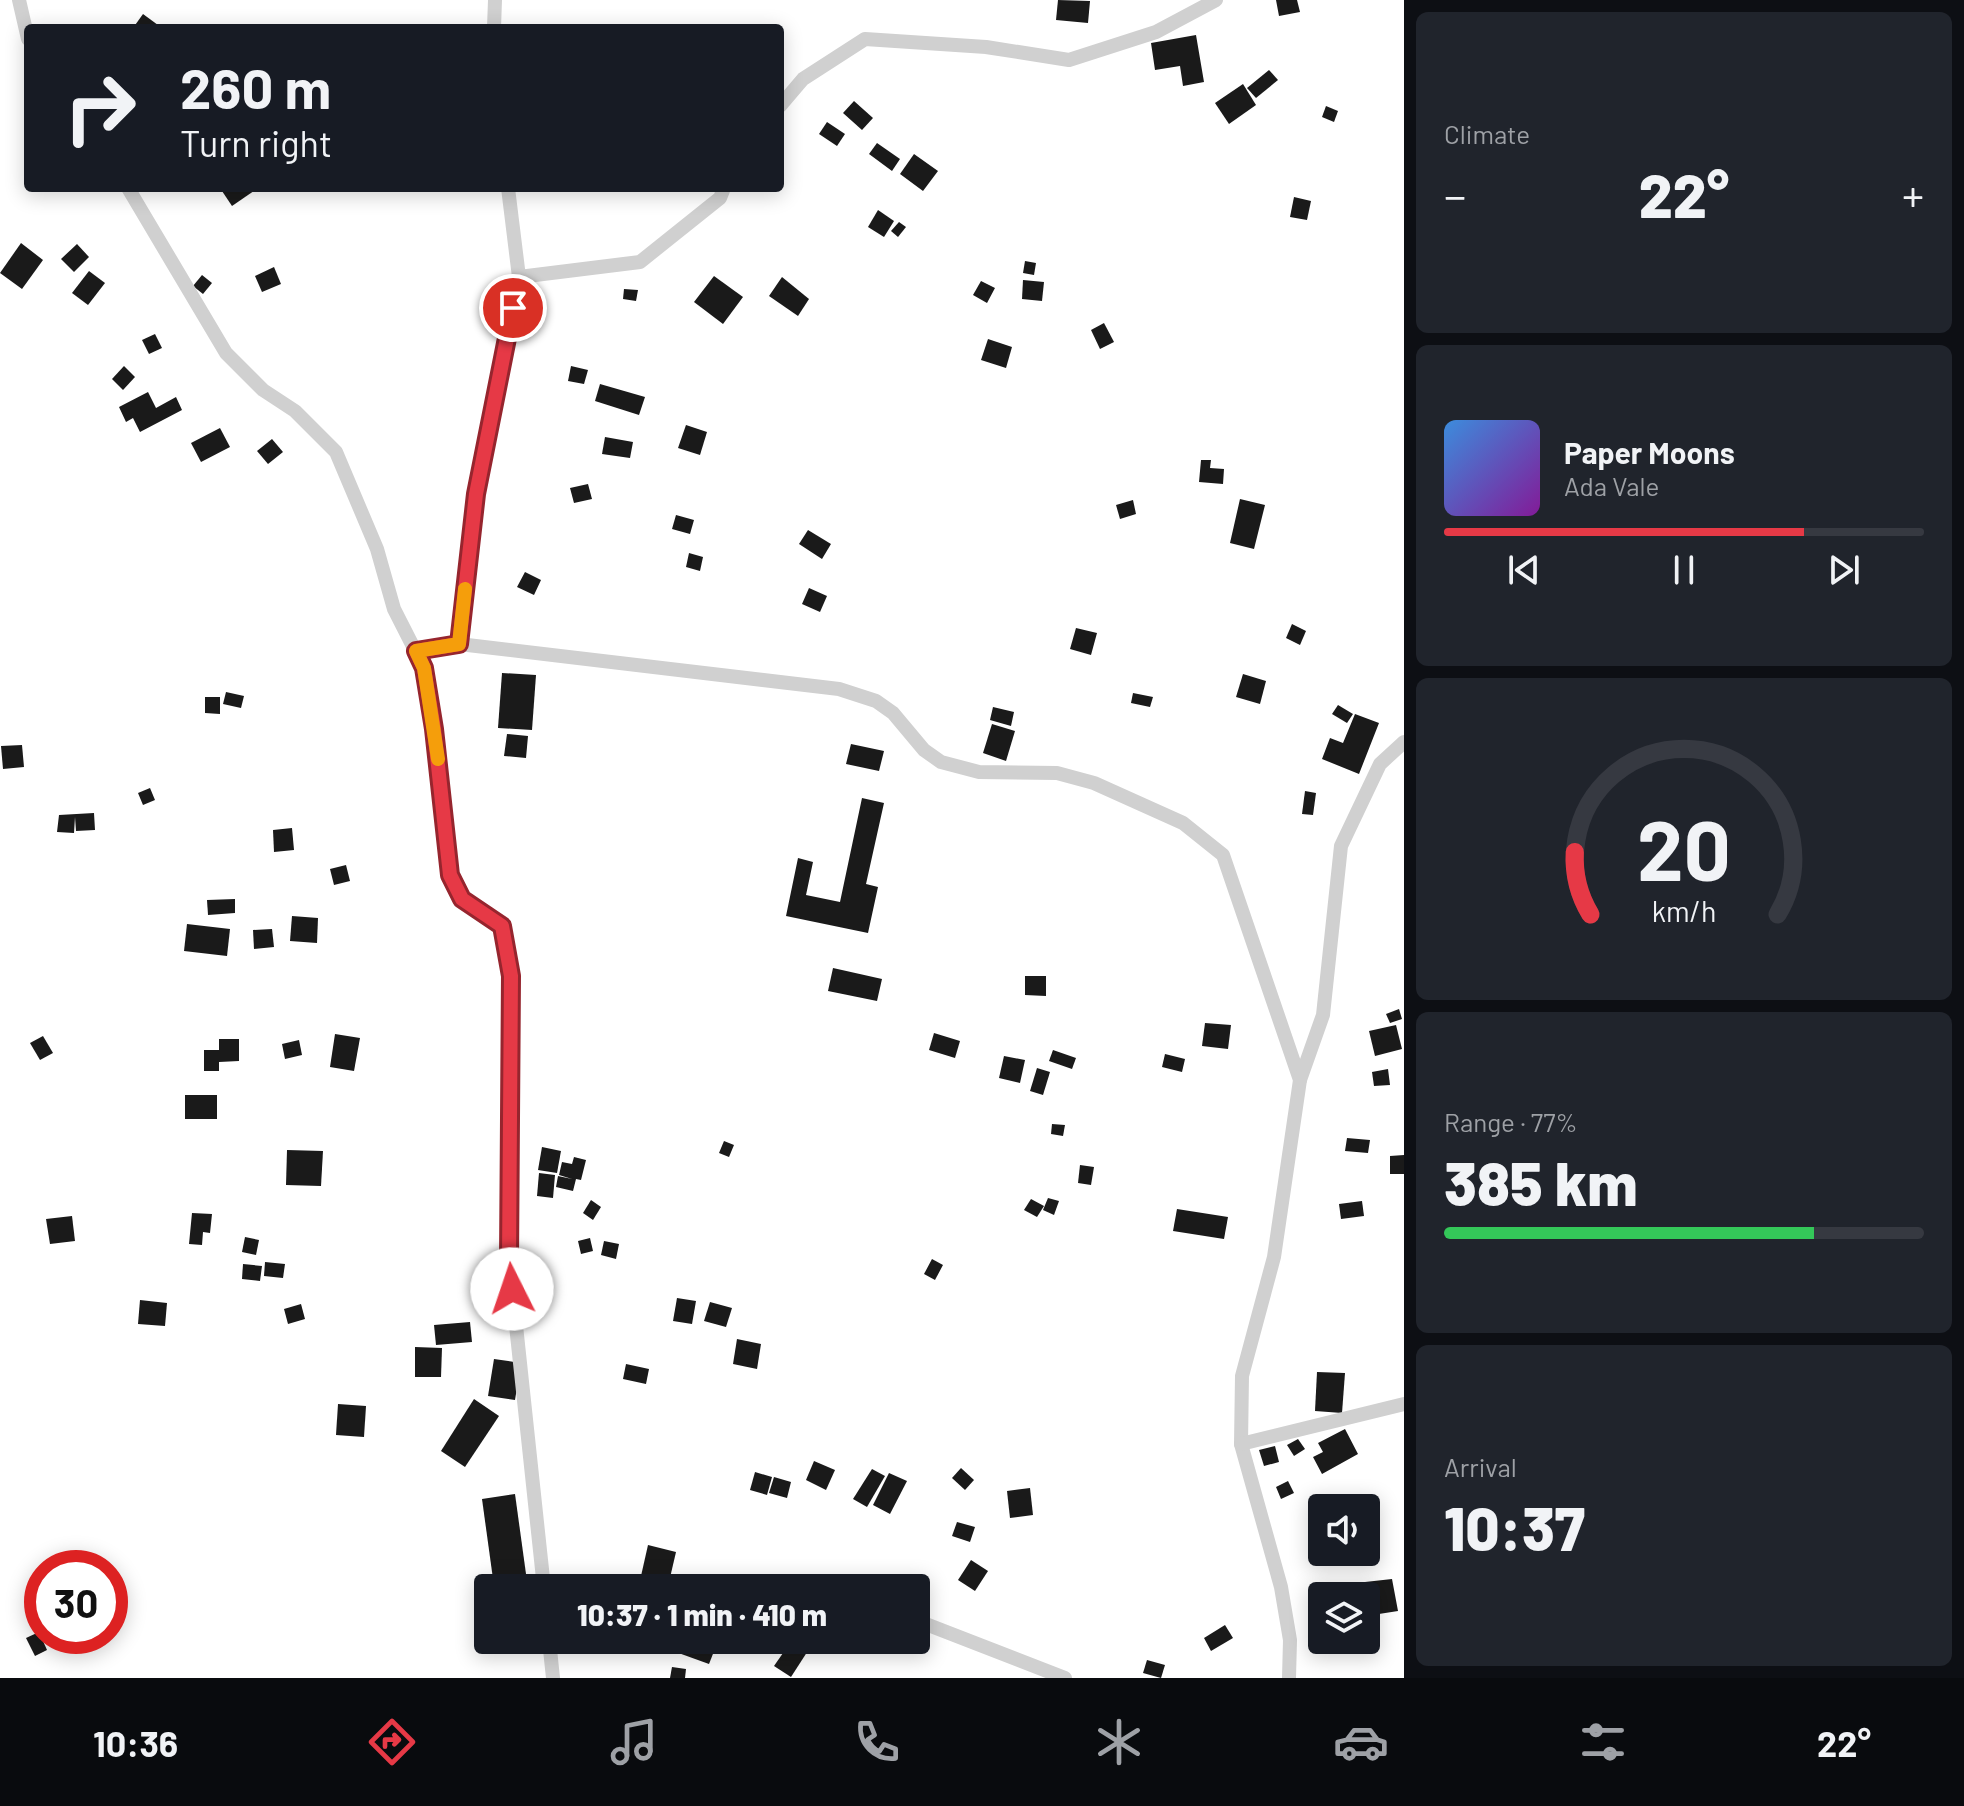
<!DOCTYPE html>
<meta charset="utf-8">
<style>
body{margin:0;font-family:Barlow,sans-serif;background:#20242c;color:#f1f3f6;height:100vh;display:flex;flex-direction:column;font-size:30px;white-space:nowrap}
*{box-sizing:border-box;margin:0}
p{font-size:26px;color:#9ea1a6}
.icon{flex:none;width:44px;height:44px;fill:none;stroke:currentColor;stroke-width:2;stroke-linecap:round;stroke-linejoin:round}
.map{position:relative;flex:1;overflow:hidden}
.sheet{display:flex;flex-direction:column;gap:12px;padding:12px;background:#0d0f14;width:560px}
.sheet>*{flex:none}
.hud{position:absolute;left:24px;top:24px;width:760px;height:168px;border-radius:8px;box-shadow:0 4px 20px #0003;background:#171b24;color:#f1f3f6;overflow:hidden}
.tools{position:absolute;left:1308px;top:1494px;display:grid;gap:16px}
.tools a{display:grid;place-items:center;width:72px;height:72px;border-radius:8px;background:#171b24;box-shadow:0 4px 20px #0003;font-size:40px}
.speed{position:absolute;left:24px;top:1550px;display:flex;gap:16px;font-size:40px;font-weight:700;text-align:center}
.speed>*{display:grid;place-content:center;width:104px;height:104px;border-radius:50%;background:#171b24;box-shadow:0 4px 20px #0003;line-height:1}
.speed .limit{border:12px solid #d22;background:#fff;color:#111}
.pin{position:absolute;display:grid;place-items:center;width:68px;height:68px;color:#fff;margin:-34px;border:4px solid #fff;border-radius:50%;box-shadow:0 2px 8px #0007}
.me{position:absolute;width:88px;margin:-44px;rotate:356deg;stroke-linejoin:round;filter:drop-shadow(0 0 6px #0008)}
.turn{display:flex;align-items:center;gap:28px;height:168px;padding:0 24px;font-size:36px}
.turn .icon{width:104px;height:104px;stroke-width:2.5}
.turn b{display:block;font-size:56px;line-height:68px}
.big{font-size:60px;font-weight:800;line-height:1.1}
.sheet .card{flex:1;display:flex;flex-direction:column;justify-content:center;gap:12px;min-width:0;padding:0 28px;border-radius:12px;background:#20242c}
.sheet .dial{align-items:center;gap:0}
.dial svg{height:208px;overflow:visible;fill:none;stroke:#363941;stroke-width:7;stroke-linecap:round;text-anchor:middle}
.dial text{fill:#f1f3f6;stroke:none}
.song{display:flex;align-items:center;gap:24px}
.cover{width:96px;height:96px;border-radius:12px;background:linear-gradient(135deg,hsl(210 70% 55%),hsl(290 70% 35%))}
.played{height:8px;border-radius:4px;background:linear-gradient(90deg,#e63946 75%,#363941 75%)}
.keys{display:flex;justify-content:space-around;direction:ltr}
.heat{display:flex;justify-content:space-between;align-items:center;font-size:44px;direction:ltr}
.charge{height:12px;border-radius:6px;background:linear-gradient(90deg,#34c759 77%,#363941 0)}
.trip{position:absolute;left:474px;top:1574px;width:456px;height:80px;border-radius:8px;background:#171b24;box-shadow:0 4px 20px #0003;font-weight:800;line-height:80px;text-align:center}
.tab-bar{display:flex;height:128px;justify-content:space-around;align-items:center;background:#090b0e;color:#9ea1a6}
.tab-bar .icon{width:56px;height:56px}
.tab-bar .selected{color:#e63946}
.tab-bar b{font-size:36px;color:#f1f3f6}
main{display:flex;flex:1;min-height:0}
.map>svg:first-child{display:block}
.building{fill:#1a1a1a}
.lines{fill:none;stroke-linecap:round;stroke-linejoin:round}
.minor{stroke:#d0d0d0;stroke-width:14}
.route-casing{stroke:#96252e;stroke-width:20}
.route{stroke:#e63946;stroke-width:14}
.slow{stroke:#f59e0b;stroke-width:14}
</style>
<main>
<div class="map">
<svg width="1404" height="1678" viewBox="0 0 1404 1678">
<rect width="100%" height="100%" fill="#fff"/>
<g class="building">
<path d="M1058,0L1090,1L1088,23L1056,20Z"/>
<path d="M1276,0H1297L1300,12L1279,16Z"/>
<path d="M143,14L162,28H133Z"/>
<path d="M1196,35L1204,82L1183,86L1180,66L1155,70L1151,43Z"/>
<path d="M1269,70L1278,80L1256,98L1247,88Z"/>
<path d="M1243,84L1256,105L1229,124L1215,103Z"/>
<path d="M854,101L873,118L862,130L843,113Z"/>
<path d="M1326,106L1338,111L1334,122L1322,117Z"/>
<path d="M827,122L845,134L837,146L819,134Z"/>
<path d="M877,143L900,159L892,171L869,154Z"/>
<path d="M914,154L938,171L923,191L900,174Z"/>
<path d="M220,188H258L232,206Z"/>
<path d="M1294,197L1311,201L1307,220L1290,217Z"/>
<path d="M878,210L894,221L884,237L868,227Z"/>
<path d="M899,222L906,227L898,237L891,231Z"/>
<path d="M21,243L43,260L22,289L0,273Z"/>
<path d="M77,244L89,257L74,272L61,259Z"/>
<path d="M1025,261L1036,263L1034,275L1023,273Z"/>
<path d="M274,267L281,284L262,292L255,276Z"/>
<path d="M89,271L105,283L88,305L72,293Z"/>
<path d="M202,275L212,283L203,294L193,286Z"/>
<path d="M714,276L743,297L723,324L694,302Z"/>
<path d="M782,277L809,299L798,316L769,296Z"/>
<path d="M1023,280L1044,282L1042,301L1022,299Z"/>
<path d="M981,281L995,288L987,303L973,295Z"/>
<path d="M624,289L638,290L636,301L623,299Z"/>
<path d="M1104,323L1114,342L1100,349L1091,330Z"/>
<path d="M155,334L162,348L149,354L142,340Z"/>
<path d="M988,339L1012,347L1006,368L981,360Z"/>
<path d="M124,366L135,377L123,390L112,379Z"/>
<path d="M571,366L588,370L584,384L568,381Z"/>
<path d="M600,384L645,397L639,415L595,401Z"/>
<path d="M148,392L156,408L176,397L182,410L140,432L133,418L126,422L119,407Z"/>
<path d="M686,425L707,432L700,455L678,448Z"/>
<path d="M220,428L230,447L201,462L191,443Z"/>
<path d="M605,437L633,442L630,458L602,454Z"/>
<path d="M272,439L283,452L268,464L257,451Z"/>
<path d="M1201,460H1211L1210,468L1224,469L1223,484L1199,482Z"/>
<path d="M588,484L592,499L574,503L570,488Z"/>
<path d="M1240,499L1265,505L1254,549L1230,543Z"/>
<path d="M1133,500L1136,514L1120,519L1116,505Z"/>
<path d="M676,515L694,520L690,534L672,529Z"/>
<path d="M808,530L831,544L822,559L799,544Z"/>
<path d="M689,553L703,557L700,571L686,567Z"/>
<path d="M525,572L541,580L534,595L517,587Z"/>
<path d="M809,588L827,596L820,612L802,604Z"/>
<path d="M1292,624L1306,631L1300,645L1286,638Z"/>
<path d="M1076,628L1097,633L1091,655L1070,649Z"/>
<path d="M502,673L536,675L532,730L498,728Z"/>
<path d="M1243,674L1266,681L1260,704L1236,697Z"/>
<path d="M226,692L244,696L241,708L223,704Z"/>
<path d="M1133,693L1153,697L1150,707L1131,703Z"/>
<path d="M205,697H220V714L205,713Z"/>
<path d="M1338,705L1353,714L1347,723L1332,714Z"/>
<path d="M993,707L1014,712L1011,726L990,720Z"/>
<path d="M1355,714L1379,723L1359,774L1322,759L1330,738L1343,743Z"/>
<path d="M992,724L1015,731L1006,761L983,753Z"/>
<path d="M507,734L528,736L526,758L504,756Z"/>
<path d="M851,744L884,751L879,771L846,764Z"/>
<path d="M22,745L24,767L3,769L1,746Z"/>
<path d="M150,788L155,800L143,805L138,793Z"/>
<path d="M1305,791L1316,793L1313,815L1302,814Z"/>
<path d="M862,798L884,803L866,884L878,887L868,933L786,916L798,858L813,862L806,895L840,902Z"/>
<path d="M94,813L95,830L76,831L75,817L74,833L57,832L59,815Z"/>
<path d="M292,828L294,850L274,852L273,830Z"/>
<path d="M346,865L350,881L334,885L330,869Z"/>
<path d="M235,899V913L208,915L207,900Z"/>
<path d="M292,916L318,918L317,943L290,941Z"/>
<path d="M187,924L230,929L227,956L184,951Z"/>
<path d="M272,929L274,947L254,949L253,930Z"/>
<path d="M833,968L882,979L877,1001L828,991Z"/>
<path d="M1025,976H1046V996L1025,995Z"/>
<path d="M1399,1009L1402,1019L1390,1023L1386,1014Z"/>
<path d="M1205,1023L1231,1025L1228,1049L1202,1046Z"/>
<path d="M1396,1025L1402,1049L1375,1056L1369,1031Z"/>
<path d="M934,1033L960,1041L955,1058L929,1050Z"/>
<path d="M335,1034L360,1038L354,1071L330,1067Z"/>
<path d="M43,1036L53,1053L40,1060L30,1043Z"/>
<path d="M219,1039H239V1061L219,1062V1071H204V1050H219Z"/>
<path d="M299,1040L302,1055L285,1059L282,1044Z"/>
<path d="M1053,1050L1076,1058L1072,1069L1049,1061Z"/>
<path d="M1165,1054L1185,1059L1182,1072L1162,1067Z"/>
<path d="M1004,1056L1025,1060L1020,1083L999,1078Z"/>
<path d="M1037,1068L1050,1072L1043,1095L1030,1091Z"/>
<path d="M1388,1069L1390,1085L1374,1086L1372,1072Z"/>
<rect x="185" y="1095" width="32" height="24"/>
<path d="M1052,1124L1065,1125L1063,1136L1051,1134Z"/>
<path d="M1347,1138L1370,1140L1368,1153L1345,1151Z"/>
<path d="M724,1141L734,1145L729,1157L719,1153Z"/>
<path d="M542,1147L561,1151L557,1173L538,1170Z"/>
<path d="M287,1150L323,1151L321,1186L286,1185Z"/>
<path d="M1404,1155V1174H1390V1156Z"/>
<path d="M574,1157L586,1160L581,1180L576,1179L573,1191L556,1187L558,1176L572,1179L559,1175L562,1162L572,1164Z"/>
<path d="M1080,1165L1094,1167L1091,1185L1078,1183Z"/>
<path d="M539,1173L555,1175L553,1198L537,1196Z"/>
<path d="M1048,1198L1059,1201L1054,1215L1043,1210Z"/>
<path d="M1031,1199L1044,1206L1037,1217L1024,1210Z"/>
<path d="M591,1200L601,1207L593,1220L583,1213Z"/>
<path d="M1362,1201L1364,1216L1341,1219L1339,1204Z"/>
<path d="M1177,1209L1228,1217L1224,1239L1173,1231Z"/>
<path d="M192,1213L212,1214L210,1233L203,1232L202,1245L189,1244Z"/>
<path d="M72,1216L75,1241L50,1244L46,1219Z"/>
<path d="M245,1237L259,1240L256,1255L242,1252Z"/>
<path d="M590,1238L593,1251L581,1254L578,1241Z"/>
<path d="M604,1241L619,1244L616,1259L601,1255Z"/>
<path d="M932,1259L943,1265L935,1280L924,1274Z"/>
<path d="M265,1262L285,1264L283,1278L264,1276Z"/>
<path d="M243,1264L262,1266L260,1281L242,1279Z"/>
<path d="M677,1298L696,1301L692,1324L673,1321Z"/>
<path d="M140,1300L167,1303L165,1326L138,1324Z"/>
<path d="M710,1302L732,1308L726,1327L704,1321Z"/>
<path d="M301,1304L305,1319L288,1324L284,1309Z"/>
<path d="M470,1322L472,1342L436,1345L434,1325Z"/>
<path d="M737,1339L761,1344L757,1369L733,1364Z"/>
<path d="M415,1347L442,1348L441,1377H415Z"/>
<path d="M494,1359L521,1363L515,1400L488,1396Z"/>
<path d="M626,1364L649,1369L646,1384L623,1379Z"/>
<path d="M1317,1372L1345,1373L1342,1413L1315,1411Z"/>
<path d="M474,1399L499,1416L465,1467L441,1451Z"/>
<path d="M338,1404L366,1406L364,1437L336,1435Z"/>
<path d="M1345,1429L1358,1454L1322,1474L1313,1457L1323,1452L1318,1443Z"/>
<path d="M1298,1439L1305,1449L1294,1456L1287,1445Z"/>
<path d="M1275,1446L1279,1462L1264,1466L1259,1450Z"/>
<path d="M814,1461L835,1470L826,1490L806,1480Z"/>
<path d="M961,1468L974,1480L965,1490L952,1478Z"/>
<path d="M872,1469L885,1476L867,1507L853,1499Z"/>
<path d="M755,1472L772,1477L767,1495L750,1490Z"/>
<path d="M889,1473L907,1481L890,1514L873,1505Z"/>
<path d="M774,1477L791,1482L787,1498L769,1493Z"/>
<path d="M1288,1481L1294,1493L1281,1499L1276,1487Z"/>
<path d="M1030,1488L1033,1515L1010,1518L1007,1491Z"/>
<path d="M515,1494L526,1574L493,1579L482,1499Z"/>
<path d="M957,1522L975,1527L970,1542L952,1536Z"/>
<path d="M648,1545L676,1552L669,1582L641,1576Z"/>
<path d="M971,1560L988,1571L975,1591L958,1580Z"/>
<path d="M1392,1579L1398,1611L1366,1616V1596L1372,1594L1358,1596L1356,1583Z"/>
<path d="M1225,1625L1233,1638L1211,1651L1204,1638Z"/>
<path d="M39,1632L47,1650L35,1656L26,1638Z"/>
<path d="M677,1640H714L718,1641L709,1664L673,1651Z"/>
<path d="M792,1640H801L811,1646L791,1677L774,1666Z"/>
<path d="M1147,1660L1165,1665L1161,1678L1143,1673Z"/>
<path d="M672,1667L686,1669L685,1678H670Z"/>
</g>
<g class="lines">
<g class="minor">
<path d="M19,0L28,39"/>
<path d="M494,28L495,0"/>
<path d="M780,106L803,79L865,39L986,47L1069,60L1156,32L1216,0"/>
<path d="M128,188L226,353L263,390L295,411L336,452L377,549L394,609L424,668L450,875L462,899L502,926L511,976L509,1260L544,1588"/>
<path d="M519,277L640,262L720,198L724,188"/>
<path d="M459,644L476,494L519,277L508,188"/>
<path d="M416,651L459,644L839,689L876,701L893,713L924,750L941,762L979,772L1057,773L1094,783L1183,823L1223,855L1300,1080L1274,1257L1242,1376L1241,1444L1281,1587L1290,1640L1289,1678"/>
<path d="M1300,1080L1323,1015L1341,846L1380,764L1404,742"/>
<path d="M1241,1444L1404,1404"/>
<path d="M918,1621L1065,1678"/>
<path d="M549,1640L553,1678"/>
</g>
</g>
<g class="lines">
<defs>
<path id="route" d="M512,1289L509,1260L511,976L502,926L462,899L450,875L434,729L424,668L416,651L459,644L476,494L513,308"/>
</defs>
<use href="#route" class="route-casing"/>
<use href="#route" class="route"/>
<path class="slow" d="M438,759L424,668L416,651L459,644L465,589"/>
</g>
</svg>
<div class="tools">
<a><svg class="icon" aria-label="sound" viewBox="0 0 24 24"><path d="M4 9h4l5-4v14l-5-4H4zM17 9q2 3 0 6"/></svg></a>
<a><svg class="icon" aria-label="layers" viewBox="0 0 24 24"><path d="M12 4l9 5-9 5-9-5zM3 14l9 5 9-5"/></svg></a>
</div>
<div class="speed"><div class="limit">30</div></div>
<div class="pin" style="left:513px;top:308px;background:#d93025"><svg class="icon" aria-label="arrive" viewBox="0 0 24 24"><path d="M6 21V4h12l-3 4 3 4H6"/></svg></div>
<svg class="me" style="left:512px;top:1289px" viewBox="-20 -20 40 40"><circle r="19" fill="#fff"/><path d="M0-13L10 11 0 6-10 11z" fill="#e63946"/></svg>
<div class="trip">10:37 · 1 min · 410 m</div>
<div class="hud">
<div class="turn"><svg class="icon" aria-label="right" viewBox="0 0 24 24"><path d="M7 20v-9h11M14 6l5 5-5 5"/></svg><div><b>260 m</b>Turn right</div></div>
</div>
</div>
<section class="sheet">
<div class="card"><p>Climate</p>
<div class="heat"><a>−</a><b class="big">22°</b><a>+</a></div>
</div>
<div class="card">
<div class="song"><i class="cover"></i><div><b>Paper Moons</b><p>Ada Vale</p></div></div>
<div class="played"></div>
<div class="keys"><svg class="icon" aria-label="previous" viewBox="0 0 24 24"><path d="M18 5L8 12l10 7zM5 5v14"/></svg><svg class="icon" aria-label="pause" viewBox="0 0 24 24"><path d="M8 5v14M16 5v14"/></svg><svg class="icon" aria-label="next" viewBox="0 0 24 24"><path d="M6 5l10 7-10 7zM19 5v14"/></svg></div>
</div>
<div class="card dial"><svg viewBox="0 0 100 80">
<path d="M14 69A42 42 0 1 1 86 69"/>
<path d="M14 69A42 42 0 0 1 8 45" stroke="#e63946"/>
<text x="50" y="56" font-size="32" font-weight="700">20</text>
<text x="50" y="72" font-size="11">km/h</text>
</svg></div>
<div class="card"><p>Range · 77%</p><b class="big">385 km</b><div class="charge"></div></div>
<div class="card"><p>Arrival</p><b class="big">10:37</b></div>
</section>
</main>
<nav class="tab-bar">
<b>10:36</b>
<svg class="icon selected" aria-label="directions" viewBox="0 0 24 24"><path d="M12 3l9 9-9 9-9-9zM9 14v-3h6M13 9l2 2-2 2"/></svg>
<svg class="icon" aria-label="music" viewBox="0 0 24 24"><path d="M9 18V5l10-2v13"/><circle cx="6" cy="18" r="3"/><circle cx="16" cy="16" r="3"/></svg>
<svg class="icon" aria-label="phone" viewBox="0 0 24 24"><path d="M5 4h4l2 5-3 2q2 4 5 5l2-3 5 2v4C11 20 4 13 5 4z"/></svg>
<svg class="icon" aria-label="climate" viewBox="0 0 24 24"><path d="M12 3v18M4 7l16 10M4 17L20 7"/></svg>
<svg class="icon" aria-label="car" viewBox="0 0 24 24"><path d="M5 17H2v-5l4-1 3-4h7l3 4 3 1v5h-3M9 17h6M6 11h13"/><circle cx="7" cy="17" r="2"/><circle cx="17" cy="17" r="2"/></svg>
<svg class="icon" aria-label="filters" viewBox="0 0 24 24"><path d="M4 7h16M4 17h16"/><circle cx="9" cy="7" r="2"/><circle cx="15" cy="17" r="2"/></svg>
<b>22°</b>
</nav>
